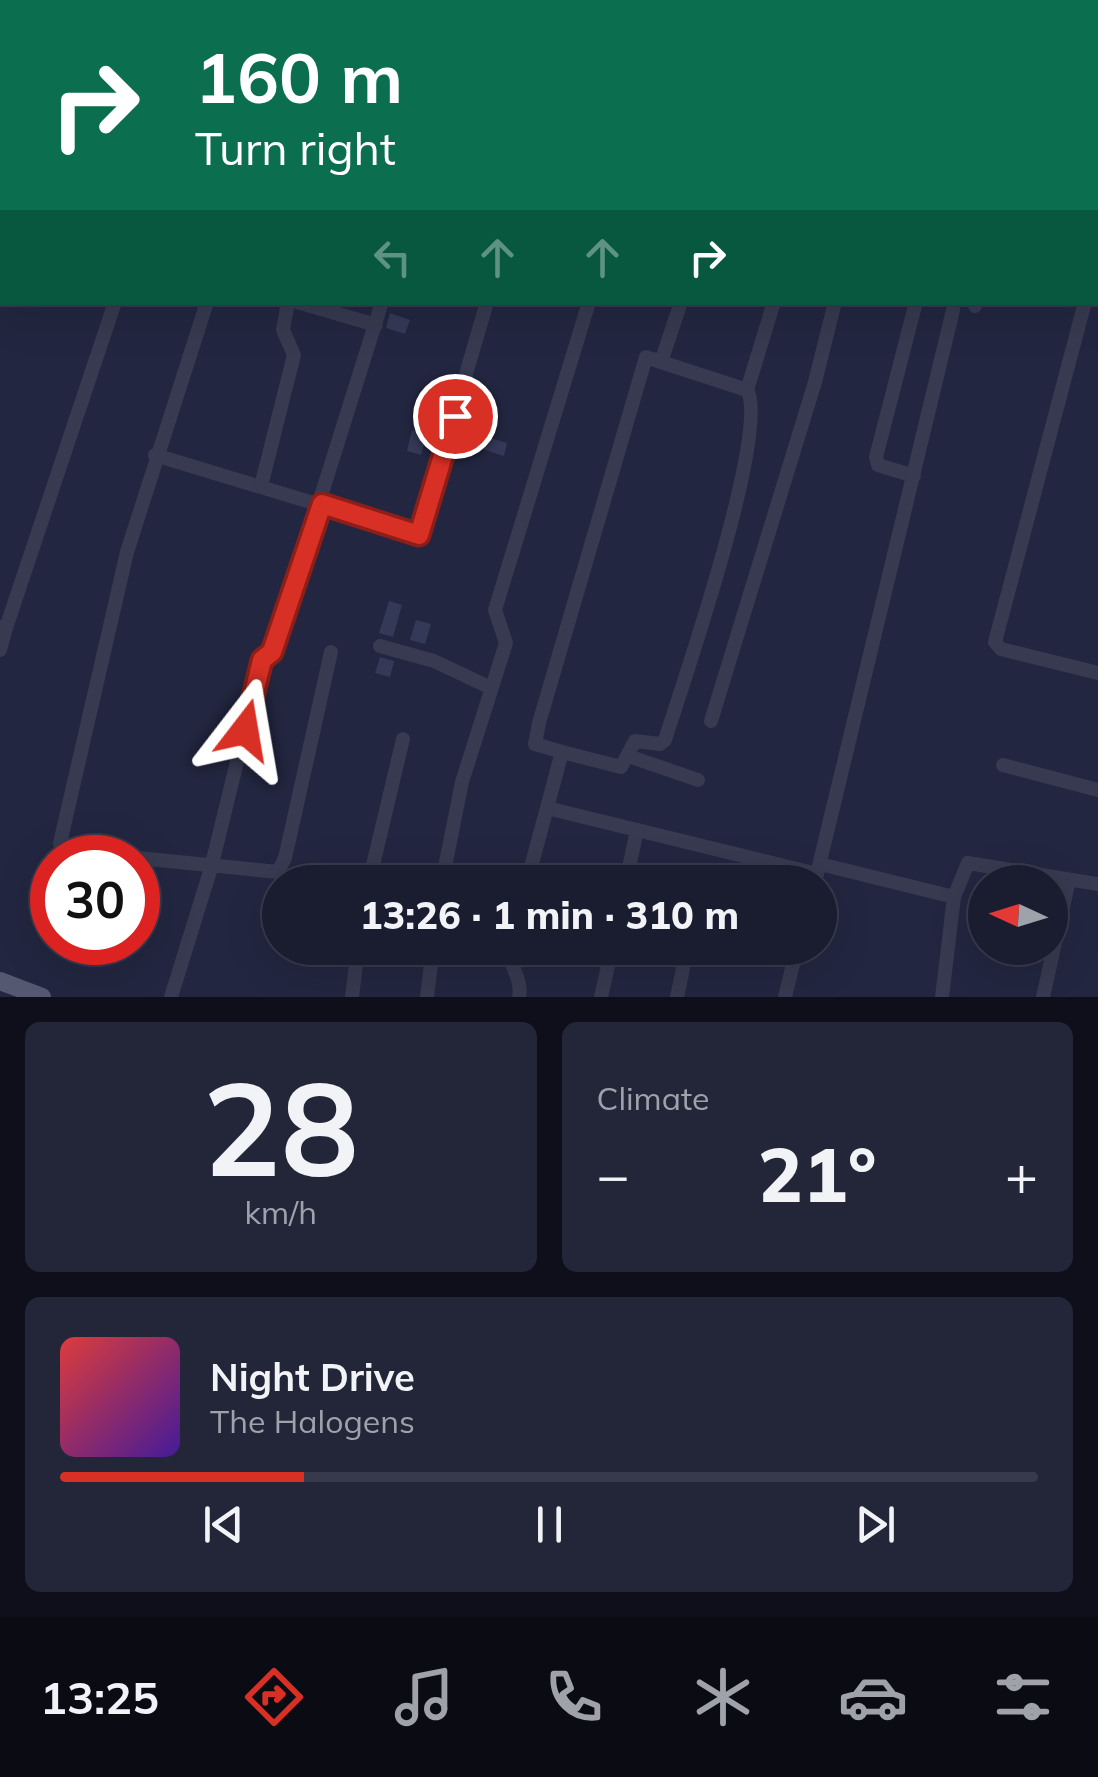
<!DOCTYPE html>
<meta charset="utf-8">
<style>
body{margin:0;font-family:Mulish,sans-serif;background:#232538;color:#f1f3f6;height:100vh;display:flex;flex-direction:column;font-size:38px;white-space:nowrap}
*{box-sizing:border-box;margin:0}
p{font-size:32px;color:#9fa1ab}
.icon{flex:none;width:55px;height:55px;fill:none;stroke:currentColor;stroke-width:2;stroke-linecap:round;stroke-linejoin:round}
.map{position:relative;height:997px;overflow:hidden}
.details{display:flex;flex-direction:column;gap:25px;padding:25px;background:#0e0f1a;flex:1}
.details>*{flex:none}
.top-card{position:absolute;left:0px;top:0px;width:1100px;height:305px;box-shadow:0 10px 40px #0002,0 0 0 2px #383a4c;background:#0b6e4f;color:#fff;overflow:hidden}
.needle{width:65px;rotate:274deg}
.tools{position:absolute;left:968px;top:865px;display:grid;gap:20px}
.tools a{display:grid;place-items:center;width:100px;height:100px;border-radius:50%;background:#1a1c30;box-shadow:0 10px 40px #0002,0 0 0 2px #383a4c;font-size:50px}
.speed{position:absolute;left:30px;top:835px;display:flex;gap:20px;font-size:50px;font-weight:700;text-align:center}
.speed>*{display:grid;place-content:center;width:130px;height:130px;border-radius:50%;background:#1a1c30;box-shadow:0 10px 40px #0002,0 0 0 2px #383a4c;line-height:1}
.speed .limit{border:15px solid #d22;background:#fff;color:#111}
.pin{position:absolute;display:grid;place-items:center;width:85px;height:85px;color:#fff;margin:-42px;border:5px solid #fff;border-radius:50%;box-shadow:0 2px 10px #0007}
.me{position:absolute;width:110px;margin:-55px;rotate:14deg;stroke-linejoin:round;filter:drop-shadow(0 0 8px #0008)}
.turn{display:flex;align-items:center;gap:35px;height:210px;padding:0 30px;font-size:45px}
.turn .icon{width:130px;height:130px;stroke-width:2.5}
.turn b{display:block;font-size:70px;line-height:85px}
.lanes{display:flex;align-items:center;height:95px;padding:0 30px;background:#0003;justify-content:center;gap:50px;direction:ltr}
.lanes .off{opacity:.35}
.big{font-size:75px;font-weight:800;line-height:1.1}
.details .card{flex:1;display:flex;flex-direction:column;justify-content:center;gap:15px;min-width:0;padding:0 35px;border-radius:15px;background:#232538}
.details .dial{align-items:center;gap:0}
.dial b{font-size:130px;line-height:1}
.song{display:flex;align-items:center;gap:30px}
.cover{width:120px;height:120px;border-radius:15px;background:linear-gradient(135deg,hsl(0 70% 55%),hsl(260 70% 35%))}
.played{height:10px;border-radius:5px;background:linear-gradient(90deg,#d93025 25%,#383a4c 25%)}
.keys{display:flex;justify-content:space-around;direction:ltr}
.heat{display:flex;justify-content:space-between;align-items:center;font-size:55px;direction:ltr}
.details .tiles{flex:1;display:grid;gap:25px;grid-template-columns:1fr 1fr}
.card:last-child{grid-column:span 2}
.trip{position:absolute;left:262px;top:865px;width:575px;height:100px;border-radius:50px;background:#1a1c30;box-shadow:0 10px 40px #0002,0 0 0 2px #383a4c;font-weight:800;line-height:100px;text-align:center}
.dock{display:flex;height:160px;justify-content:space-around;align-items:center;background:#0a0b13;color:#9fa1ab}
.dock .icon{width:70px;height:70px}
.dock .selected{color:#d93025}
.dock b{font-size:45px;color:#f1f3f6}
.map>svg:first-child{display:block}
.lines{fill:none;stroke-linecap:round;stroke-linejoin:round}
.stream{stroke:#141a3f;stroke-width:2.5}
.building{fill:#343957}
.minor{stroke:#373a50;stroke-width:14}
.major{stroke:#545870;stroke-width:18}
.route-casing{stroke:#8d1f18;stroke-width:25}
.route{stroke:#d93025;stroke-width:18}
</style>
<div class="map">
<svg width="1098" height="997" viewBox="0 0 1098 997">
<rect width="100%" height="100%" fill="#222640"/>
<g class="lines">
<g class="stream">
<path d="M596,0L605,2"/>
<path d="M1098,247V248"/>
</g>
</g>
<g class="building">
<path d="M390,313L410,320L405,334L386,328Z"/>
<path d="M473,389L489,393L486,405L469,400Z"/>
<path d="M412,430L427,434L421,455L407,451Z"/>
<path d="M473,433L507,443L504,456L469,445Z"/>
<path d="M389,601L402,605L393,637L379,633Z"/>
<path d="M416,620L431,624L425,644L410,640Z"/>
<path d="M380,657L394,661L390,677L375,673Z"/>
<path d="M753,869L775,875L773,882H749Z"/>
</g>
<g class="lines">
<g class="minor">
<path d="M262,0L271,2"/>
<path d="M543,0L551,2"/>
<path d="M78,2L79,0"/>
<path d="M240,2L241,0"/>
<path d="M341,2L342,0"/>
<path d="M472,2L473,0"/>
<path d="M703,2L704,0"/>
<path d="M753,2L754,0"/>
<path d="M1002,2L1003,0"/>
<path d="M0,132H2"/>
<path d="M0,225L2,226"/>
<path d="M0,247L2,239"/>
<path d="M297,302L376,325"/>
<path d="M1085,302L995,642L1001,649L1098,673"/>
<path d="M975,306L976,302"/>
<path d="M661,362L747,390L774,302"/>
<path d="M155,455L419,535L487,302"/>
<path d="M914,476L878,465L876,457L916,302"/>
<path d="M261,486L294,355L283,330L288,302"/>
<path d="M6,628L115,302"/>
<path d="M380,646L434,661L491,688"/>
<path d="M0,650L6,628L1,627"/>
<path d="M711,721L815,382L835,302"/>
<path d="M562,752L621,767L635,741L660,744L665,740C682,686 771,428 747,390"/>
<path d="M628,756L698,780"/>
<path d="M1003,765L1098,790"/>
<path d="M547,808L817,874L953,310"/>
<path d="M137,858L60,843L127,552L207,302"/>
<path d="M138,858L278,872L285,858L331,652"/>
<path d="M820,864L954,897L942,997"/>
<path d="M369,882L403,739"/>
<path d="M442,882L462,782L506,643L495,610L589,302"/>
<path d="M527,882L562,752L535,744L539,723L646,357L661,362L681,302"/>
<path d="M626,882L637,830"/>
<path d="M954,897L968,863L1098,884"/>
<path d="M511,948C507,965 523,978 519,997"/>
<path d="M171,997L211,868L262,660L272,652L382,302"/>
<path d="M352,997L358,948"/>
<path d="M427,997L433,948"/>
<path d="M601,997L612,948"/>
<path d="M677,997L683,969"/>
<path d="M785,997L797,948"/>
<path d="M1043,997L1069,880"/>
</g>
<path class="major" d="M0,981L42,997"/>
</g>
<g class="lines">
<defs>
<path id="route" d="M245,730L262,660L272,652L322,504L419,535L455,416"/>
</defs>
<use href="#route" class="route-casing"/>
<use href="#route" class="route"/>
</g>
</svg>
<div class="tools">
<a><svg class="needle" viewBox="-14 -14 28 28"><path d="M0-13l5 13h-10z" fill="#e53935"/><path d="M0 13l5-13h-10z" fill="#9fa1ab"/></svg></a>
</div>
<div class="speed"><div class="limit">30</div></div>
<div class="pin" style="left:455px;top:416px;background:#d93025"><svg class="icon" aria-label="arrive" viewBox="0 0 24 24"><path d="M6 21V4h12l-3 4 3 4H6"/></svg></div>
<svg class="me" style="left:245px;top:730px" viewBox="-20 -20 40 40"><path d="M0-17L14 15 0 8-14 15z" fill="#d93025" stroke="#fff" stroke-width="4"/></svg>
<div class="trip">13:26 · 1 min · 310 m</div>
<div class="top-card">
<div class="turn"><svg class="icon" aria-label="right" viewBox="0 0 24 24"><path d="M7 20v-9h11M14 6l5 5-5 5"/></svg><div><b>160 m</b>Turn right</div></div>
<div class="lanes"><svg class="icon off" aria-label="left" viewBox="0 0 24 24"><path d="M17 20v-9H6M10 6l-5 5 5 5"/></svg><svg class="icon off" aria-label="ahead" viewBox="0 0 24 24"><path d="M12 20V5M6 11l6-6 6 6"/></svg><svg class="icon off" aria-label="ahead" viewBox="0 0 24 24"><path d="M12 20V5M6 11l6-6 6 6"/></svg><svg class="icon" aria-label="right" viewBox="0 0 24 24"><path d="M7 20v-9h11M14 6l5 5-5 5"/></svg></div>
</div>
</div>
<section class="details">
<div class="tiles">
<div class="card dial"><b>28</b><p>km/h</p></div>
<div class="card"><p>Climate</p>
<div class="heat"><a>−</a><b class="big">21°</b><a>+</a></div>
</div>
<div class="card">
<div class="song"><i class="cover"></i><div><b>Night Drive</b><p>The Halogens</p></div></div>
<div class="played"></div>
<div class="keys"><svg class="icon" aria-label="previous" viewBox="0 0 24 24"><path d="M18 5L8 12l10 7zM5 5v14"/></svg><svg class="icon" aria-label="pause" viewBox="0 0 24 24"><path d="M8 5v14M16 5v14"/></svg><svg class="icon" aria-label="next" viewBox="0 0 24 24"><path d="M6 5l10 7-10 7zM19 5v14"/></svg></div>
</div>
</div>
</section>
<nav class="dock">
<b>13:25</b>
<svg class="icon selected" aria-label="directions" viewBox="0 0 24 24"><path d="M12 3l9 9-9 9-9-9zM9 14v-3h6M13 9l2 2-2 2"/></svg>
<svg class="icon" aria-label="music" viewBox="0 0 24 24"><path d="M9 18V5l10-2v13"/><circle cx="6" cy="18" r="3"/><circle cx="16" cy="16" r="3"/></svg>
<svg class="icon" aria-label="phone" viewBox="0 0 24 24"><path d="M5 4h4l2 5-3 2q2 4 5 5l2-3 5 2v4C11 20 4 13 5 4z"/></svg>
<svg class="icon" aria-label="climate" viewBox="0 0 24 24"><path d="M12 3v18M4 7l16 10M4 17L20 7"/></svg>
<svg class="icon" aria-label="car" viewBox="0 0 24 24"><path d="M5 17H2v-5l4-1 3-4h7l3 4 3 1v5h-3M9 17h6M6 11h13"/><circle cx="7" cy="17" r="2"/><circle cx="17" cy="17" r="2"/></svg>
<svg class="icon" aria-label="filters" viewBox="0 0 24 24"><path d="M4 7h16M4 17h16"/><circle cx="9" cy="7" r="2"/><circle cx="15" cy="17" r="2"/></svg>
</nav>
